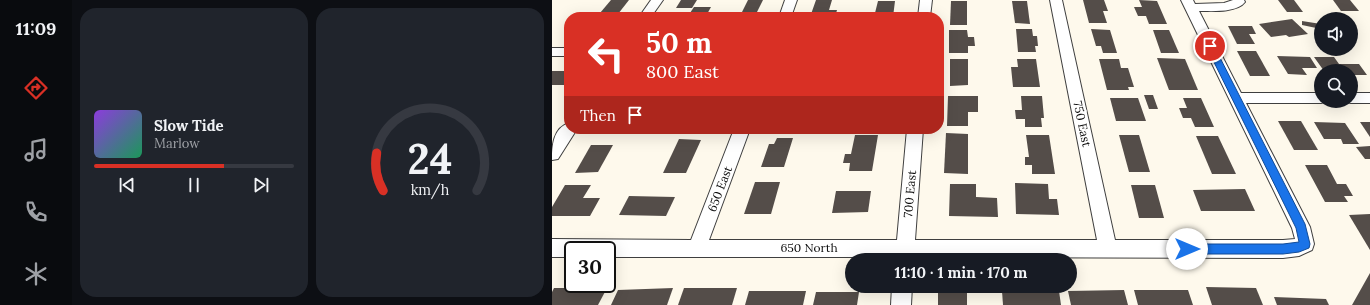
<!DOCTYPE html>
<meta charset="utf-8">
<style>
body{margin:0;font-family:Lora,serif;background:#20242c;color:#f1f3f6;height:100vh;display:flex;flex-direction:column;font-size:15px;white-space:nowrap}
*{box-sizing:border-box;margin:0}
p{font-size:13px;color:#9ea1a6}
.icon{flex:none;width:22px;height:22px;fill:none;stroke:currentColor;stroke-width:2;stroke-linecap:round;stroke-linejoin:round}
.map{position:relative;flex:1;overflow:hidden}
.panel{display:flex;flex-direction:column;gap:8px;padding:8px;background:#0d0f14;width:480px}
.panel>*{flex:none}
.banner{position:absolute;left:12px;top:12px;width:380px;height:122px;border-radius:16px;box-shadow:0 4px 16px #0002;background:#d93025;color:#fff;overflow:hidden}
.controls{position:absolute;left:762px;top:12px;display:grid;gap:8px}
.controls a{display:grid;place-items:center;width:44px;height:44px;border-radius:50%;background:#171b24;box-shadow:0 4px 16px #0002;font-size:20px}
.speed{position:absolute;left:12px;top:241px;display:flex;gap:8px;font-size:20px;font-weight:700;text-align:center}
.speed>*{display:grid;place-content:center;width:52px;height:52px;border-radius:50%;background:#171b24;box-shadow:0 4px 16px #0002;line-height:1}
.speed .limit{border:2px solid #111;border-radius:6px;background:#fff;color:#111}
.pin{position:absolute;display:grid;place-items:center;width:34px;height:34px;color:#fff;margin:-17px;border:2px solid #fff;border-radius:50%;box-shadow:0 1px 4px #0007}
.me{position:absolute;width:44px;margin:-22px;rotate:90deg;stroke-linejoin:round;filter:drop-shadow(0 0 3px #0008)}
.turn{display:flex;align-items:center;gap:14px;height:84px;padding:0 16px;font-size:18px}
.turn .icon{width:52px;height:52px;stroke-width:2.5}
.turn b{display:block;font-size:28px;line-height:34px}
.then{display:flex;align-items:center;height:38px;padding:0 16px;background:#0003;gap:8px;font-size:15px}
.panel .widget{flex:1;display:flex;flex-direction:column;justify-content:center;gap:6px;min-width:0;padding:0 14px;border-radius:16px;background:#20242c}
.panel .dial{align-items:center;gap:0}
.dial svg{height:104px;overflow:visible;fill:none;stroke:#363941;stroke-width:7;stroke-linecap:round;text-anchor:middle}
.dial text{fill:#f1f3f6;stroke:none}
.song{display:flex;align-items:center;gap:12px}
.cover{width:48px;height:48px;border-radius:6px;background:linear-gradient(135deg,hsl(270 70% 55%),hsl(150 70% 35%))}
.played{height:4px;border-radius:2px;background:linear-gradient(90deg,#d93025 65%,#363941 65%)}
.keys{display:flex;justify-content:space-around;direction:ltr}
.panel .tiles{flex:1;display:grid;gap:8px;grid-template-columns:repeat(2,1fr)}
.trip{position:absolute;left:293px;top:253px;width:232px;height:40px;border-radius:20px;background:#171b24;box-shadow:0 4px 16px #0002;font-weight:700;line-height:40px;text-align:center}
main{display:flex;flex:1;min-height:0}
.tabs{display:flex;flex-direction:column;width:72px;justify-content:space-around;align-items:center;background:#090b0e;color:#9ea1a6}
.tabs .icon{width:28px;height:28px}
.tabs .on{color:#d93025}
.tabs b{font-size:18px;color:#f1f3f6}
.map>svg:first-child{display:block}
.building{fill:#544d49}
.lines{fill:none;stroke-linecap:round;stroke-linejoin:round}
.street-casing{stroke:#3f3f3f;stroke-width:2}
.street{fill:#fff;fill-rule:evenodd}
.route{fill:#1a73e8;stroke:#114b97}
.labels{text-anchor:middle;stroke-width:4;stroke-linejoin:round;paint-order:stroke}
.street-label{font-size:12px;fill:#0c0c0c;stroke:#fff}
</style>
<main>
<nav class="tabs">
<b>11:09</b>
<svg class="icon on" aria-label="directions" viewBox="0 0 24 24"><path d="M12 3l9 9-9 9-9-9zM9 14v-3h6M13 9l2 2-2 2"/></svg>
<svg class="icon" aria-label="music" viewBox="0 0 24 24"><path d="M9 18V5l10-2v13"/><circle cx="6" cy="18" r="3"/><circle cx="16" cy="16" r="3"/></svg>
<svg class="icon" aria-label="phone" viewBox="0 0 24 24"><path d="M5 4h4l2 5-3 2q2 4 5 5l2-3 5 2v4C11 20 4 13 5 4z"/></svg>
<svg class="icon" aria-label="climate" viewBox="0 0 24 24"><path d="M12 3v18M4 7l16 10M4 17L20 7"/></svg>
</nav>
<section class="panel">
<div class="tiles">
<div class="widget">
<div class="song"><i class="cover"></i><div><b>Slow Tide</b><p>Marlow</p></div></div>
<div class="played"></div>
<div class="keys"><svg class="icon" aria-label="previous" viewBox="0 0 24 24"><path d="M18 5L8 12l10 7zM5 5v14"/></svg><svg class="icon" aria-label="pause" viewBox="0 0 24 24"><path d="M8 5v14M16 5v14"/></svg><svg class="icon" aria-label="next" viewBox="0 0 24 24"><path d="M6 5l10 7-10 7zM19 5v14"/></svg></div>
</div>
<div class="widget dial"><svg viewBox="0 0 100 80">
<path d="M14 69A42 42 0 1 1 86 69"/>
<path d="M14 69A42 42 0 0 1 9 40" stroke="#d93025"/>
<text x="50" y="56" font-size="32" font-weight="700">24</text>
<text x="50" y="72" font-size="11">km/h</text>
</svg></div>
</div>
</section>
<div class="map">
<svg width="818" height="305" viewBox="0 0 818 305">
<rect width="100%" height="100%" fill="#fef9ec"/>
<g class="building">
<path d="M59,0H77L66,14L48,13Z"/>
<path d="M129,0H145L140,8H124Z"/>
<path d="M196,0H211L204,14H189Z"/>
<path d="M264,0H280L277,10H285L283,17H258Z"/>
<path d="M531,0H552L556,11H551L555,23H537Z"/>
<path d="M587,0L605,1L615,24H597L594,16H586L582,7H590Z"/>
<path d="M726,0H742L751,12H735Z"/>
<path d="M781,0H798L807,11H789Z"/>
<path d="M326,1H343L341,17H322Z"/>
<path d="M399,1H415V25H398Z"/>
<path d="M460,1H475L478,24L463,23Z"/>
<path d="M142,7H159L154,16H136Z"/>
<path d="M740,19L756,34L737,37L734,35L719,37L707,24Z"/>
<path d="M750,21L769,24V29L750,25Z"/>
<path d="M676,26H700L704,34H697L703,44H685Z"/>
<path d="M464,29H480L481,36H485L486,46H483L484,52H466Z"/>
<path d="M539,29L558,30L565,53H551L549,46H544Z"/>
<path d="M397,30H415L416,37H422L423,46H416V53H397Z"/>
<path d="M601,30H617L627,53H609Z"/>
<path d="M685,51H704L718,76H698Z"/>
<path d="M725,56L758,57L765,68H750L755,75L736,74Z"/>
<path d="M762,57H782L787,64H807L815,75H799V71H772Z"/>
<path d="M605,58L633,59L646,90H617Z"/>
<path d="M398,59H416V85L398,86Z"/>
<path d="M465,59H484L488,87H461L459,67H466Z"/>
<path d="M547,59H567L569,68H576L582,87H576L577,90H555Z"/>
<path d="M0,71H14L12,73H17L16,85H0Z"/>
<path d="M592,95H601L606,109H597Z"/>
<path d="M396,96H426V112H416V126H395Z"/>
<path d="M469,96H490L492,118H489L490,127H473V119H464L463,110H470Z"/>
<path d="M558,98H586L594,121H564Z"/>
<path d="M631,98H649L662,127H643L639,118H631L627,108H635Z"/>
<path d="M726,121H749L766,150H742Z"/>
<path d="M762,122L793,123L807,144H791L789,139H772Z"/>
<path d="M808,122H818V137Z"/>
<path d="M49,129H69L68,131H48Z"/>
<path d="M394,133L416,134V174L392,173Z"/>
<path d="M303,135H326L320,171H297L298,163H291L293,154H299Z"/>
<path d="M474,135H497L503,174H480V165H473V157H477Z"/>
<path d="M567,135H587L598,172H577Z"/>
<path d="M644,136H666L684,174H660Z"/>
<path d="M225,138H241L232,167H209L217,144H222Z"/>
<path d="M127,139L149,140L134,173H111Z"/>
<path d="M39,145H61L46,172L23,173Z"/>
<path d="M818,146V159H813L804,147Z"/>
<path d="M753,165H775L785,184H794L801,196H792L796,202H773Z"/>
<path d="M203,182H228L219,214H192Z"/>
<path d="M463,183L496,184L497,199H505L507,215L464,214Z"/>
<path d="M398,184H424V197L445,198L446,217L397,216Z"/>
<path d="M13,185H39L31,198H48L38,216H0V207Z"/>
<path d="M579,185H603L612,218H587Z"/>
<path d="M693,189L703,211H649L641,190Z"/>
<path d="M284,191H319L316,212L280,213Z"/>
<path d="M77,196L123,197L114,216L67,215Z"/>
<path d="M818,214V250L797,215Z"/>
<path d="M818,273V305H800Z"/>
<path d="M654,287L704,288L711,305H660Z"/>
<path d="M2,288H55L46,305H0V292Z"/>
<path d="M121,288L115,305H59L66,290Z"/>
<path d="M132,288H185L180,305H126Z"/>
<path d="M572,290L576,305H519L516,291Z"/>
<path d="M582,290H636L641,305H586Z"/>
<path d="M197,291H254L251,305H193Z"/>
<rect x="386" y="291" width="29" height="14"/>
<path d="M450,291H507L509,305H451Z"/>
<path d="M264,292H307L305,305H261Z"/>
<path d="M722,297L774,299L777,305H725Z"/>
</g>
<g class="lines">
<defs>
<g id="street">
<path d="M99,0H111L99,17H87Z"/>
<path d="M233,0H245L239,17H227Z"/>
<path d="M368,0H380L378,17H366Z"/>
<path d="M498,0H510L563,240H731L743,239L740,228L629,0H641L643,4L672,3L681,0H692L693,2C685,13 659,11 647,11L689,93H769V101H775L769,103H694L758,227L762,244L760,250L747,256L731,258L362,257L361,260H343V257H55V250H21V257H0V239L139,240L182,129H198L157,240H345L355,129H371L363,240H545Z"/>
<rect x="0" y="48" width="17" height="8"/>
<path d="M799,93H818V103H799L794,102L799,101Z"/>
<path d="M17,123V129H25L6,159L0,160C0,146 1,128 17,123Z"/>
<path d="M340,286H360L359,305H339Z"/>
</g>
</defs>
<use href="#street" class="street-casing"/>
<use href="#street" class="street"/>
</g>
<path class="route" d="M658,44L662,46L753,224L758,244L757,248L747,252L731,254H635L632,252L630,249L632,245L635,244H731L747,242L744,228L654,46Z"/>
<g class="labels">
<g class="street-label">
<text transform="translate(530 124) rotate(78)" y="4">750 East</text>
<text transform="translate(168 189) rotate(-69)" y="4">650 East</text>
<text transform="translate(358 194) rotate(-85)" y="4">700 East</text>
<text x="257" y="252">650 North</text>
</g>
</g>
</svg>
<div class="controls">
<a><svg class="icon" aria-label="sound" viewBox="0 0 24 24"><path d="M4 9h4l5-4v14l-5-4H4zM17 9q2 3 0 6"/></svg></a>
<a><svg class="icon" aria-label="search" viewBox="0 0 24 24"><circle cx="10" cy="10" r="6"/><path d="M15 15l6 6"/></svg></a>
</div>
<div class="speed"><div class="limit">30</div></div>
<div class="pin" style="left:658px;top:46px;background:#d93025"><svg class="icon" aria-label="arrive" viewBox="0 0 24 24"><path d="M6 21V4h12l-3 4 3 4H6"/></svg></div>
<svg class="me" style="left:635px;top:249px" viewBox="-20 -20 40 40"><circle r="19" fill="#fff"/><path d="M0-13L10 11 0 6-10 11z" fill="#1a73e8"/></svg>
<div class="trip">11:10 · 1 min · 170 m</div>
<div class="banner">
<div class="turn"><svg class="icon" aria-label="left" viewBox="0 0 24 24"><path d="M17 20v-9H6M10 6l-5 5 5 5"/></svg><div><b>50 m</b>800 East</div></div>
<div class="then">Then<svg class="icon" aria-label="arrive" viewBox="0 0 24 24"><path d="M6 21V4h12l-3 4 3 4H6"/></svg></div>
</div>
</div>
</main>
